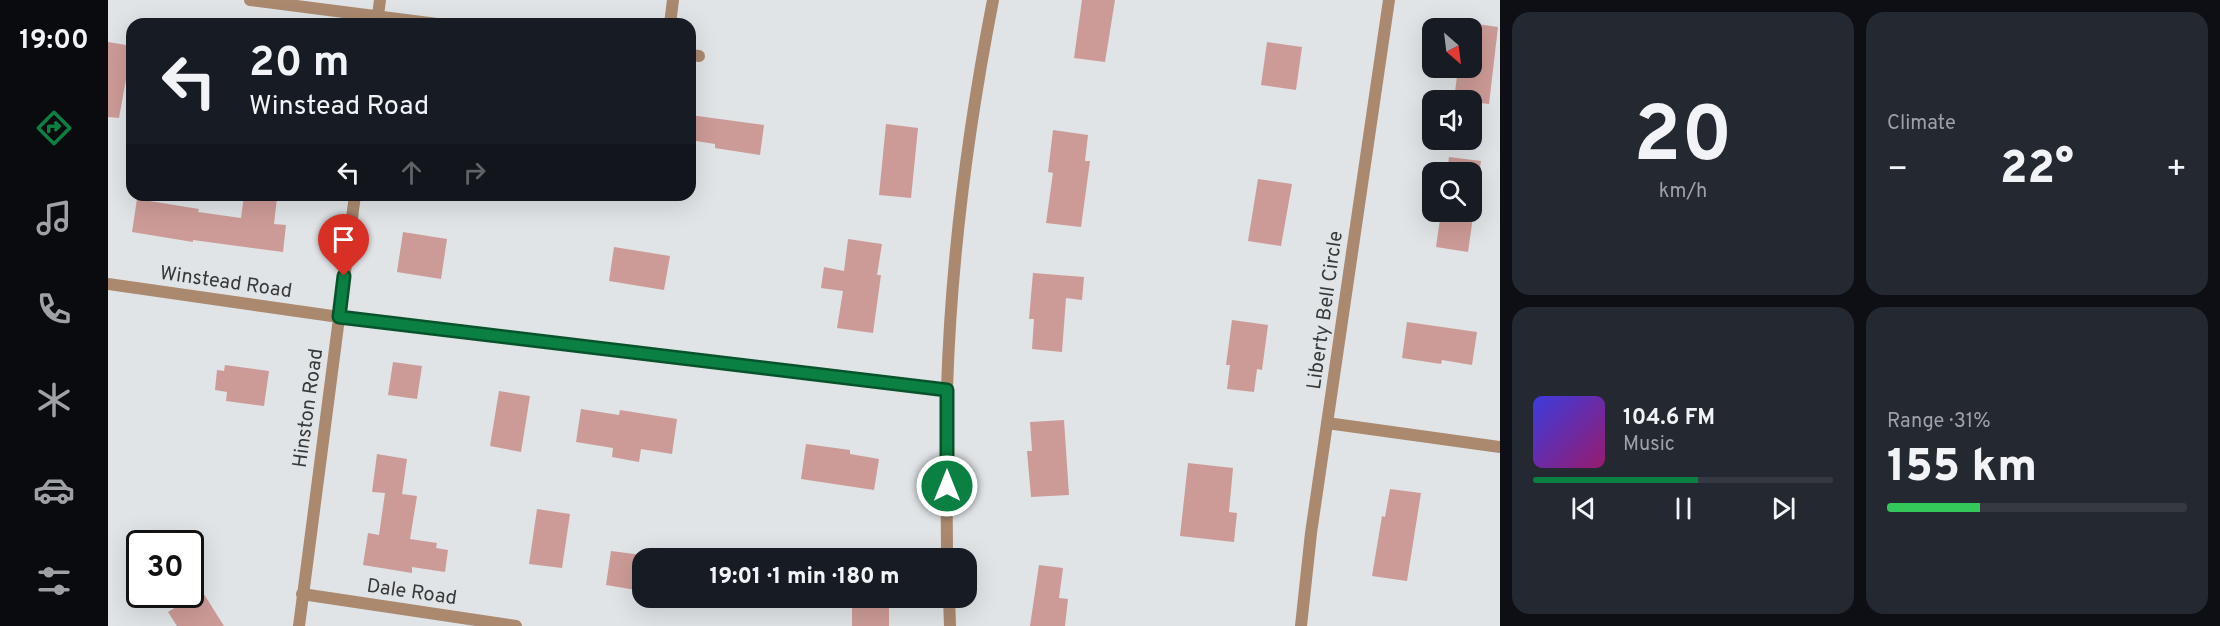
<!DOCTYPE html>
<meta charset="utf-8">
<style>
body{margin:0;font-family:Overpass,sans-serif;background:#242831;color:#f1f3f6;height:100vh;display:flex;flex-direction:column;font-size:22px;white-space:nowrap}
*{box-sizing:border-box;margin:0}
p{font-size:20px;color:#9ea1a6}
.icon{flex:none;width:33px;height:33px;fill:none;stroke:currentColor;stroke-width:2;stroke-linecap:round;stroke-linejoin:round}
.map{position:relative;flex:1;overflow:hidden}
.sheet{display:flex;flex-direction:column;gap:12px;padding:12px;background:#0d0f14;width:720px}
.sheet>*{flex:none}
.hud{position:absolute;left:18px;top:18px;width:570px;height:183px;border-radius:18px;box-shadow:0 6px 24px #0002;background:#171b24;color:#f1f3f6;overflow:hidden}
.needle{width:39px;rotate:152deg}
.buttons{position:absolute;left:1314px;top:18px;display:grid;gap:12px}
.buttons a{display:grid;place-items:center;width:60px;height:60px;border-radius:12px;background:#171b24;box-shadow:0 6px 24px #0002;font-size:30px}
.speed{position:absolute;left:18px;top:530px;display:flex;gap:12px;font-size:30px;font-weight:700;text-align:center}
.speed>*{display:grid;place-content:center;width:78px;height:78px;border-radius:50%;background:#171b24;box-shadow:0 6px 24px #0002;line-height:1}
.speed .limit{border:3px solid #111;border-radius:9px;background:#fff;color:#111}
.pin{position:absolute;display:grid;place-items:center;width:51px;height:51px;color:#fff;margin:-62px -26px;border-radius:50% 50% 50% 0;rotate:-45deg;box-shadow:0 0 6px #0007}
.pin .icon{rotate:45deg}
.me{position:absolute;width:66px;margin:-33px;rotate:0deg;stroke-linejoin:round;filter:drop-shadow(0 0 4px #0008)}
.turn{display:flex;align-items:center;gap:21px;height:126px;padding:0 24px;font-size:27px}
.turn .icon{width:78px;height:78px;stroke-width:2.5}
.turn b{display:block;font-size:42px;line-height:51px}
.lanes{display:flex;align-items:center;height:57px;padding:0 24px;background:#0003;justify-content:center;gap:30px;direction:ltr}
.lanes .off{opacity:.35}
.big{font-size:45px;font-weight:800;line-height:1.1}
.sheet .card{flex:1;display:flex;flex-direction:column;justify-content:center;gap:9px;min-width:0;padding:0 21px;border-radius:18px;background:#242831}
.sheet .dial{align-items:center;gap:0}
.dial b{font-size:78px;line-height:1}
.song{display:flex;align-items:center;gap:18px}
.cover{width:72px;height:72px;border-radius:9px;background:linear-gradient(135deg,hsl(240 70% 55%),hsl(320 70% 35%))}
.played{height:6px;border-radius:3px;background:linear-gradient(90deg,#0b8043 55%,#363941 55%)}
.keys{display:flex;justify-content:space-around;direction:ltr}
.heat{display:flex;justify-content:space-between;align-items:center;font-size:33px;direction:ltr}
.charge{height:9px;border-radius:4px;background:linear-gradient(90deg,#34c759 31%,#363941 0)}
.sheet .tiles{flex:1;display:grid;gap:12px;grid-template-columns:repeat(2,1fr)}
.trip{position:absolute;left:524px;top:548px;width:345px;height:60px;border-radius:18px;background:#171b24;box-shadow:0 6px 24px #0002;font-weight:800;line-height:60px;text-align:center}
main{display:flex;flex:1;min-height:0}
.dock{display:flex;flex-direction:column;width:108px;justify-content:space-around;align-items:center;background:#090b0e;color:#9ea1a6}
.dock .icon{width:42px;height:42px}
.dock .current{color:#0b8043}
.dock b{font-size:27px;color:#f1f3f6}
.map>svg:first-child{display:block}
.building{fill:#cc9b97}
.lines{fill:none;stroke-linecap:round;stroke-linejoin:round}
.minor{stroke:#aa896f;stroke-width:12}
.route-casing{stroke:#07532c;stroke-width:15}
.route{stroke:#0b8043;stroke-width:10}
.labels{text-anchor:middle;stroke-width:4.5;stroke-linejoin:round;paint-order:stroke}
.street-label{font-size:20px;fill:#37393a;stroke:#e0e4e6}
</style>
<main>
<nav class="dock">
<b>19:00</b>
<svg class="icon current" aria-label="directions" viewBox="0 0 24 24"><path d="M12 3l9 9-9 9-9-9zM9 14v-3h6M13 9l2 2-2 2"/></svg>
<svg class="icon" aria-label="music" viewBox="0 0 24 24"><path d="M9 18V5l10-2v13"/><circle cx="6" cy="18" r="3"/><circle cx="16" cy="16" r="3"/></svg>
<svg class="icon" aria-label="phone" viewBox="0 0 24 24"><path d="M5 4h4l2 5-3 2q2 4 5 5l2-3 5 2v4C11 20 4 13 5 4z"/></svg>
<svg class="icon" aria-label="climate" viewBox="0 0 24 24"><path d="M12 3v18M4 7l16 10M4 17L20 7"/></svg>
<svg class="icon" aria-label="car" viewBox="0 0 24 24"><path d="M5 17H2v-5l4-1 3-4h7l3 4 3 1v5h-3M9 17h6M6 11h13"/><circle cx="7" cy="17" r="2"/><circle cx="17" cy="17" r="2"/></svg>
<svg class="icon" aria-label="filters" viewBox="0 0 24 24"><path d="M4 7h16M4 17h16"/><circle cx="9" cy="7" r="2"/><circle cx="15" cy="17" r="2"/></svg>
</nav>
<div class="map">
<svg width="1392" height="626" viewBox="0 0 1392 626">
<rect width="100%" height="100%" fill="#e0e4e6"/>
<g class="building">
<path d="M974,0H1007L997,62L966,58Z"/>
<path d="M1355,22L1390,27L1381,104L1346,100L1350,68H1364V28H1354Z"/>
<path d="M0,42L24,46L11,118L0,117Z"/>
<path d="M1159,42L1194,47L1188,90L1153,85Z"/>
<path d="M582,115L656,125L652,155L607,148V144L582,140Z"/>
<path d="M778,124L810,128L803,198L771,195Z"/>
<path d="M945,130L980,135L977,161H982L973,227L938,223L945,173L940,172Z"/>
<path d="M1341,157L1373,161L1360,252L1328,247L1333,212H1364V172H1339Z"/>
<path d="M1150,179L1184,184L1173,246L1140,241Z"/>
<path d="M136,195L169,198L166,224L178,225L175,252L85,240V242L24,232L29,199L91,209L90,212L133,218Z"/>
<path d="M295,232L339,239L333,279L289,272Z"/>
<path d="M740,239L774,244L769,275H773L765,333L729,328L735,291L713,288L716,267L736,271Z"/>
<path d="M506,247L562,256L556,290L501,281Z"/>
<path d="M925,273L976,277L974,300L958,298L954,352L924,349L926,319H921Z"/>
<path d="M1124,320L1160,325L1154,370L1149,369L1146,392L1119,389L1122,365H1118Z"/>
<path d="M1299,322L1369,332L1364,365L1334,360L1333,364L1294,358Z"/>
<path d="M285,362L314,366L309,399L280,395Z"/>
<path d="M117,365L161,371L156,406L118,401L119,392L107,390L109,370L116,371Z"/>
<path d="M391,391L422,396L413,452L382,446Z"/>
<path d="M473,409L511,415L512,410L569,419L564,454L533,449L531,462L504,457L505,448L468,442Z"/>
<path d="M956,420L961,495L923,497L919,451H924L922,422Z"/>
<path d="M698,444L742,450V454L771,459L766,490L693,479Z"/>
<path d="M269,454L299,459L294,494L309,496L302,539L329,543L328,548L340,550L337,572L304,567V573L255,565L260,533L271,535L277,493L264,492Z"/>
<path d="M1080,463L1125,468L1121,512L1129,513L1126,542L1072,536Z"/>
<path d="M1282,489L1313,493L1299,581L1264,576L1274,516L1277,517Z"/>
<path d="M429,509L462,514L454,568L421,564Z"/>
<path d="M503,551L534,555V591L498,585Z"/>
<path d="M931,565L955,568L951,598L960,599L957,626H922Z"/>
<path d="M94,591L116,626H69L60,612Z"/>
<rect x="744" y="597" width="37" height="29"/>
</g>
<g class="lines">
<g class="minor">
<path d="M142,0L329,24"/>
<path d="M269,23L272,0"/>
<path d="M562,24L565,0"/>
<path d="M582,55L591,56"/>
<path d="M0,284L231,317L839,390"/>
<path d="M1219,423L1392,447"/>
<path d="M839,558C839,502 837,445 839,389C843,259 860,128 885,0"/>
<path d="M194,594L408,626"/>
<path d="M841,597L842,626"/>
<path d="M191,626L247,195"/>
<path d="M1193,626L1203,533L1281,0"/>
</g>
</g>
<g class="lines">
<defs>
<path id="route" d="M236,276L231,317L839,390V486"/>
</defs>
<use href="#route" class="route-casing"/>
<use href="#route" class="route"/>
</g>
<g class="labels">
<g class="street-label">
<text transform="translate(118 281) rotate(8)" y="7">Winstead Road</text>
<text transform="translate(1216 310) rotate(-82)" y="7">Liberty Bell Circle</text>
<text transform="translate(199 408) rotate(-82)" y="7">Hinston Road</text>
<text transform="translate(304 591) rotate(8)" y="7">Dale Road</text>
</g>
</g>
</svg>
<div class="buttons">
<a><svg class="needle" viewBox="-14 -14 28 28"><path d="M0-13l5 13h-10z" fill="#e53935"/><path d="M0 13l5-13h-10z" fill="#9ea1a6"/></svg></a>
<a><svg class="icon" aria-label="sound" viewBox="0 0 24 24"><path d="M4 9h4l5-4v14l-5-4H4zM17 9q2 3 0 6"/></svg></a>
<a><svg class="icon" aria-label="search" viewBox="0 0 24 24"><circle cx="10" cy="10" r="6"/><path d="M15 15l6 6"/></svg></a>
</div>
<div class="speed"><div class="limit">30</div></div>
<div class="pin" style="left:236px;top:276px;background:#d93025"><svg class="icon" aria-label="arrive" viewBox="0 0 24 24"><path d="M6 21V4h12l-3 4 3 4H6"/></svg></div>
<svg class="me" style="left:839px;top:486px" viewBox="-20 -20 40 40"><circle r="17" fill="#0b8043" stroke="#fff" stroke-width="3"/><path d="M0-11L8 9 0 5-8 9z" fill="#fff"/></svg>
<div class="trip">19:01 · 1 min · 180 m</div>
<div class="hud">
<div class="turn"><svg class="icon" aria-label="left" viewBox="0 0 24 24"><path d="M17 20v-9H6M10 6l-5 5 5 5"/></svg><div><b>20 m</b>Winstead Road</div></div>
<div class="lanes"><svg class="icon" aria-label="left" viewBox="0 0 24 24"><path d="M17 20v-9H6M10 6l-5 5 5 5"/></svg><svg class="icon off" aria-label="ahead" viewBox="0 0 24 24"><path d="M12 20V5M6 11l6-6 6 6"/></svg><svg class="icon off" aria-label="right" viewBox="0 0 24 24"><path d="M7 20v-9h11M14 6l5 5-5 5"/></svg></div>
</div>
</div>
<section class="sheet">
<div class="tiles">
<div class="card dial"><b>20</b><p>km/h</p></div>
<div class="card"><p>Climate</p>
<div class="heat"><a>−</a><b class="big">22°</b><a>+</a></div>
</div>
<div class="card">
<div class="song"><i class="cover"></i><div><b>104.6 FM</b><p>Music</p></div></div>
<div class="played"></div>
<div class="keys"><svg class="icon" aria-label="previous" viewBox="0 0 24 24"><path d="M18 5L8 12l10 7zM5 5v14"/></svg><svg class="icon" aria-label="pause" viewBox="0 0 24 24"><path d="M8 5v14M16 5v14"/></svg><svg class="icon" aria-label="next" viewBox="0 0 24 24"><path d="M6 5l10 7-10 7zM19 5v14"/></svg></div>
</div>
<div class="card"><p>Range · 31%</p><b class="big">155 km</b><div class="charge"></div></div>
</div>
</section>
</main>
